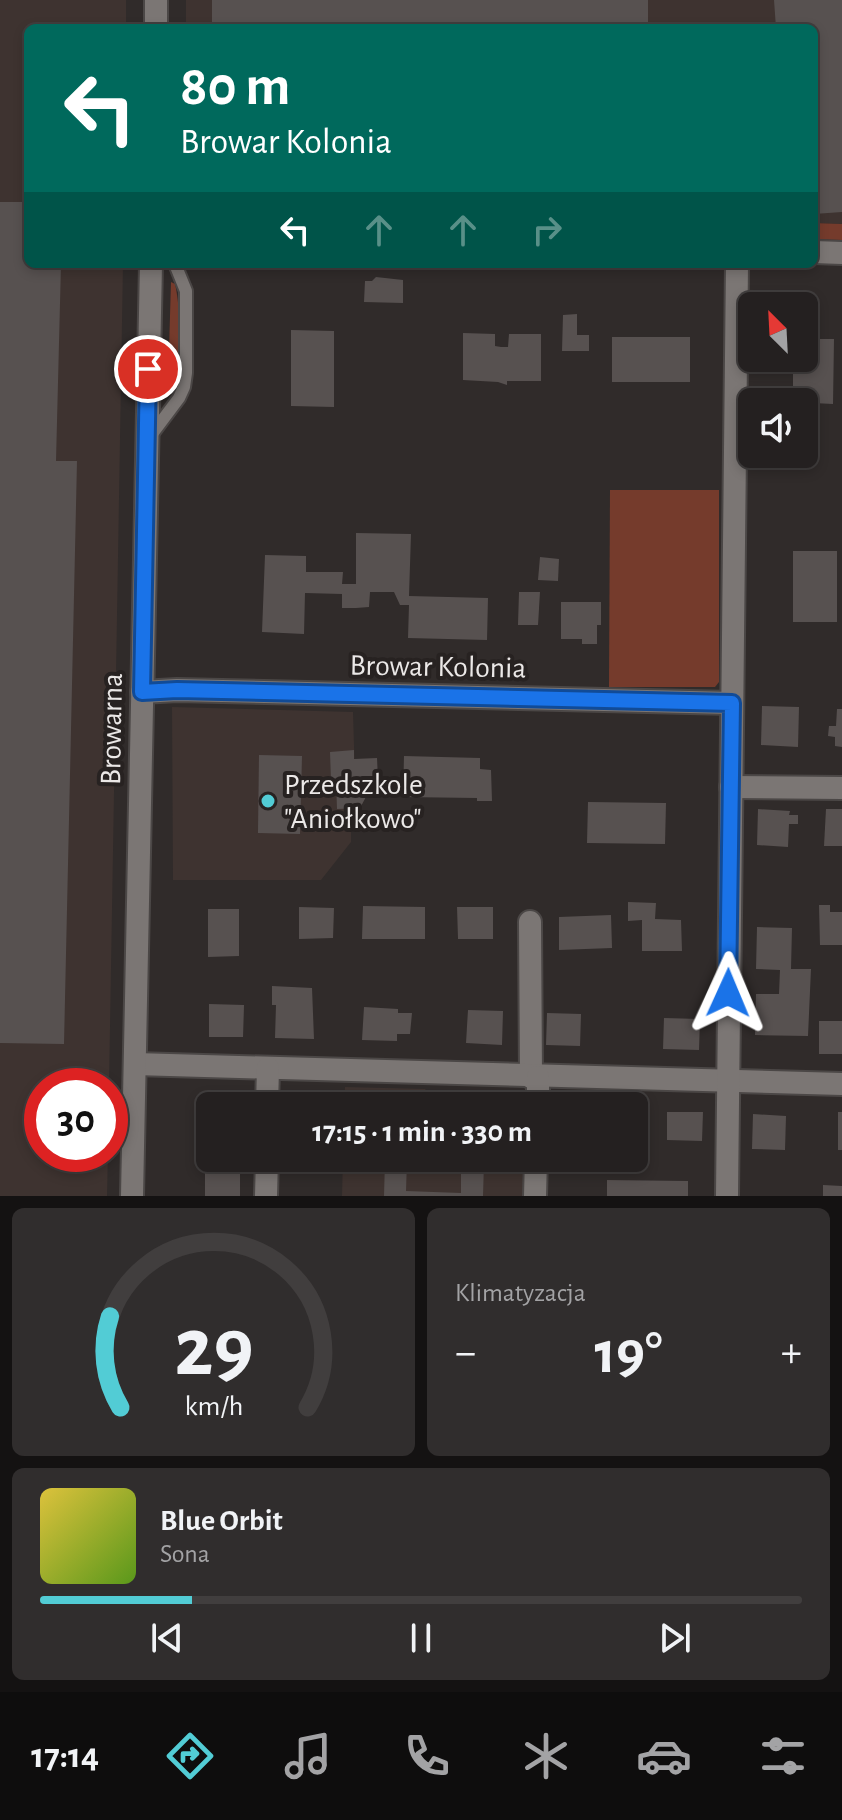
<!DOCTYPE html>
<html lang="pl">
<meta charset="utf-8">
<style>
body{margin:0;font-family:"Alegreya Sans",sans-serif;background:#302d2d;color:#f1f3f6;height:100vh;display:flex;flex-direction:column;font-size:30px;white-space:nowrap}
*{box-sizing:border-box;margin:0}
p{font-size:26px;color:#a3a3a5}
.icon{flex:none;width:44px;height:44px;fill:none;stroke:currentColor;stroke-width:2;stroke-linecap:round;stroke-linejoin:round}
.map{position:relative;height:1196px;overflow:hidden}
.details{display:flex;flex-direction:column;gap:12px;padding:12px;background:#141212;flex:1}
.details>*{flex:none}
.top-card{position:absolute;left:24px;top:24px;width:794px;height:244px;border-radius:12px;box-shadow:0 4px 12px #0003,0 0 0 2px #413e3e;background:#00695c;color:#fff;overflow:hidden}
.needle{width:52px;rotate:336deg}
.buttons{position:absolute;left:738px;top:292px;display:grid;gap:16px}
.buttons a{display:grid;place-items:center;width:80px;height:80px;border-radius:12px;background:#242020;box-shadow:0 4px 12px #0003,0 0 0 2px #413e3e;font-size:40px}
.speed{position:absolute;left:24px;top:1068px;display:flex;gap:16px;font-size:40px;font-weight:700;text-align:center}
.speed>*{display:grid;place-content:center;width:104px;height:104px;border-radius:50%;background:#242020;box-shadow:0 4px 12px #0003,0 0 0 2px #413e3e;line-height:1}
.speed .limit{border:12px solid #d22;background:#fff;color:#111}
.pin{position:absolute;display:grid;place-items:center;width:68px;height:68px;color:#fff;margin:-34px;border:4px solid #fff;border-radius:50%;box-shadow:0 2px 8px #0007}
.me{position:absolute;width:88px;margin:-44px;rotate:1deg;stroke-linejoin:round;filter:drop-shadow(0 0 6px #0008)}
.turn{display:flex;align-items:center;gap:28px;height:168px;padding:0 24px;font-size:36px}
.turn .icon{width:104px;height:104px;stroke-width:2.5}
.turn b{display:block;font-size:56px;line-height:68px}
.lanes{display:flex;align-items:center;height:76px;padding:0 24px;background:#0003;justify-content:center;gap:40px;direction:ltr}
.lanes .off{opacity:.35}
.big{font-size:60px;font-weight:700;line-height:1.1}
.details .tile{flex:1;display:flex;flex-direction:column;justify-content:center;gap:12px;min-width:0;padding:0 28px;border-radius:12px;background:#302d2d}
.details .dial{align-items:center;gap:0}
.dial svg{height:208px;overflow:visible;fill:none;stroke:#413e3e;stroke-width:7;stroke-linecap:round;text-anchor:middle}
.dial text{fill:#f1f3f6;stroke:none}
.song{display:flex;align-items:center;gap:24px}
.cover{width:96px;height:96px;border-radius:12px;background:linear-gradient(135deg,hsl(50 70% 55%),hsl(90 70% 35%))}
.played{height:8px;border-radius:4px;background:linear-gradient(90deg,#52ccd5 20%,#413e3e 20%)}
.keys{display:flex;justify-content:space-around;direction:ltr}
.heat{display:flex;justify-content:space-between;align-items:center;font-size:44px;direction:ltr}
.details .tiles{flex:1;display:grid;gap:12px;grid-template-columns:1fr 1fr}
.tile:last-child{grid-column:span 2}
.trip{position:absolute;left:196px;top:1092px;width:452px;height:80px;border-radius:12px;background:#242020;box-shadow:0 4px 12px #0003,0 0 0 2px #413e3e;font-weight:700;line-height:80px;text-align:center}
.menu{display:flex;height:128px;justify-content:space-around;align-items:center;background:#0e0d0d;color:#a3a3a5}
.menu .icon{width:56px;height:56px}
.menu .active{color:#52ccd5}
.menu b{font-size:36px;color:#f1f3f6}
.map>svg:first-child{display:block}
.built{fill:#3e3330}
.green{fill:#753b2c}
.building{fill:#575150}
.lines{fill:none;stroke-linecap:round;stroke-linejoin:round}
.service-casing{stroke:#4b4746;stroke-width:16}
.minor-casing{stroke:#4b4746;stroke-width:26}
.tertiary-casing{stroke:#4b4746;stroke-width:26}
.service{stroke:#7b7674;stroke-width:12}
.minor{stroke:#7b7674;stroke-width:22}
.tertiary{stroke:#7b7674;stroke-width:22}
.route-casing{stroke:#114b97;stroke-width:20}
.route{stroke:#1a73e8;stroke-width:14}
.poi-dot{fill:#52ccd5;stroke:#272221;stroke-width:3}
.labels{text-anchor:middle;stroke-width:8;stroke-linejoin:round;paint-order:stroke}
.street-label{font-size:30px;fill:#ebe8e7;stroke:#272221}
.poi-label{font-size:30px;fill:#ebe8e7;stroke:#272221;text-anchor:start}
</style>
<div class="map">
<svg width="842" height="1196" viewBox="0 0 842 1196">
<rect width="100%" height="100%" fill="#302b2a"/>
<g class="built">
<path d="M0,0H126V28H28V264H123L109,1086H42V1154H108L107,1196H0Z"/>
<path d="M186,0H842V224L814,223V28H186Z"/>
<path d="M172,707L353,712L355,779H367L368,793L360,808L351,809V842L321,880H173Z"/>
<path d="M345,1087L425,1089L430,1095H442L447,1090L529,1091L528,1106H344Z"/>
<path d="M343,1158H527L525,1196H342Z"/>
</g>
<g class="green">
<path d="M814,223L842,224V240L814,239Z"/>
<path d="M171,282L175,284C180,304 185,373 168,384Z"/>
<path d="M610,490H719V682L715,687H609Z"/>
</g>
<g class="building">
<rect x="212" y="0" width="436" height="28"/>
<path d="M774,0H842V212L814,214V28H776Z"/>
<path d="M0,202H28V264H61L56,461H77L64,1044L0,1043Z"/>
<path d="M376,277L403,280V303L364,302L365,281H372Z"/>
<path d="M577,314V335H589V351H562L563,315Z"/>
<path d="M291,330L334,331V407L291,406Z"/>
<path d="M463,333L495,334V346L501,347H508L509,334H541V381H507V385L498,382L463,380Z"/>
<rect x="612" y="337" width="78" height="45"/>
<path d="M804,339H834L833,404L793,402V358H804Z"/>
<path d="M356,533L411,534L409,596L488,598L487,640L408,638L409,605H400L394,592H370L369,607L356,608H342V594L305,593L304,634L262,632L265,555L306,556V572H343L342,584H356Z"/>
<rect x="793" y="551" width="44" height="71"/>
<path d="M540,557L559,559L558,581L538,580Z"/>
<path d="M519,592H540L538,625H518Z"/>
<path d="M561,602H601V625H597V644H582V639H561Z"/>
<path d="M762,706L799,707L798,747L761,745Z"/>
<path d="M837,709H842V747L835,746V737L828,736L829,726H836Z"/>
<path d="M354,750V759L377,758L378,779H367L368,793L360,808L337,809L336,780L331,781L330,752Z"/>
<path d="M259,755L302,756L300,834L258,833Z"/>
<path d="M404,756L480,758V769L491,770L492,801H477V798L403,797Z"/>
<path d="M588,802L666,803L665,844L587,843Z"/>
<path d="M758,809L790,811L789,815H798V824H789L788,847L757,845Z"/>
<path d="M826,809H842V846H824Z"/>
<path d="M628,902L656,903L655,919L681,920L682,951H642V920L628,921Z"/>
<path d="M819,905H830V912H842V945H820Z"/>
<path d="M363,906L425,907V939H362Z"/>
<path d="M299,907L334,908L333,938L299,939Z"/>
<path d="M457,907H493V939H458Z"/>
<path d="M208,909H239V956L208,957Z"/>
<path d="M611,915L612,948L559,950V917Z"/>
<path d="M757,927L792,928L791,969H811L808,1036L755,1035L756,994H779L780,970L756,969Z"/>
<path d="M272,986L312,988L314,1039L275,1038L276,1005H272Z"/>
<path d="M209,1004L244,1005L243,1037H209Z"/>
<path d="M364,1007L398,1009V1013H412L410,1034H397V1041L362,1040Z"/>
<path d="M468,1010L503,1011L502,1045L466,1043Z"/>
<path d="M547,1013L581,1014L580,1046L546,1045Z"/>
<path d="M664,1018L700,1019L699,1050L663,1049Z"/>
<rect x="819" y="1021" width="23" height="33"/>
<rect x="207" y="1104" width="3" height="34"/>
<path d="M667,1112H703L702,1141L667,1140Z"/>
<rect x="838" y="1112" width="4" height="38"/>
<path d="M753,1114L786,1116L785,1150L752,1149Z"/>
<path d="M385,1160H407L406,1191L461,1193V1162L484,1163L483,1196H384Z"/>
<path d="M205,1166L240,1167V1196H205Z"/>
<path d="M607,1180L688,1181V1196H607Z"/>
<path d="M823,1185L842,1186V1196H823Z"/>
</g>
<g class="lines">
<defs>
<path id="service" d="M149,438L179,398L184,387L186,373V291L175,264"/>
<g id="minor">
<path d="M814,252L842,253"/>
<path d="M142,692L177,690L732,703"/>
<path d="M731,787L842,788"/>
<path d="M530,922L531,1077"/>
<path d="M135,1064L842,1084"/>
<path d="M267,1106L268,1068"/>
<path d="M538,1106V1077"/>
<path d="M266,1196L267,1158"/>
<path d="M535,1196L536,1158"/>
<path d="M727,1196L737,264"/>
</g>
<g id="tertiary">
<path d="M156,28V0"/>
<path d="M132,1196L151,264"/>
</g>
</defs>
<use href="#service" class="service-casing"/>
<use href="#minor" class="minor-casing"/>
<use href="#tertiary" class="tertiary-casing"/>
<use href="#service" class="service"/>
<use href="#minor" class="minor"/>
<use href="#tertiary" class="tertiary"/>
</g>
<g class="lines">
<defs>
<path id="route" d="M148,369L142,692L177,690L732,703L728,993"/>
</defs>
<use href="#route" class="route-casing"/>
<use href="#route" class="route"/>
</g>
<circle class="poi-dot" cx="268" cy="801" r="8"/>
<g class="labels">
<g class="street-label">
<text transform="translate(438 666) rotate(1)" y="10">Browar Kolonia</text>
<text transform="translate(111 729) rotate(-89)" y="10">Browarna</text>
</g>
<g class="poi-label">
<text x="284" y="794">Przedszkole<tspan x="284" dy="34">"Aniołkowo"</tspan></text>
</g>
</g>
</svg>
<div class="buttons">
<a><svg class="needle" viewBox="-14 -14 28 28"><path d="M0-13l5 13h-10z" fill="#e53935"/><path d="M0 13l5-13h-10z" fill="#a3a3a5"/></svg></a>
<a><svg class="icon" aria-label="sound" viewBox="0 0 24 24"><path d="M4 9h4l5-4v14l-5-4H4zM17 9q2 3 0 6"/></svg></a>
</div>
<div class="speed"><div class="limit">30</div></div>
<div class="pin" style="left:148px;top:369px;background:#d93025"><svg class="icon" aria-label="arrive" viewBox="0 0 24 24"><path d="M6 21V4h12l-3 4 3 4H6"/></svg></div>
<svg class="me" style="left:728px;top:993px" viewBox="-20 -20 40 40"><path d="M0-17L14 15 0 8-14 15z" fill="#1a73e8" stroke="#fff" stroke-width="4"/></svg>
<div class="trip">17:15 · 1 min · 330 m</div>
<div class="top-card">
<div class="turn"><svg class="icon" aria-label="left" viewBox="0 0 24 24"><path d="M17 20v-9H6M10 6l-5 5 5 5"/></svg><div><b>80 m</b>Browar Kolonia</div></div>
<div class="lanes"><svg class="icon" aria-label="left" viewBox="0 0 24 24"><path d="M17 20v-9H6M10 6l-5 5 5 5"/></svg><svg class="icon off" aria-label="ahead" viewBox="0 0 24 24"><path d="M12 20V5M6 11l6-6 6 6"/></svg><svg class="icon off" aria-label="ahead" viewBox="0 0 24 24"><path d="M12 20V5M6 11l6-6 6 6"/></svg><svg class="icon off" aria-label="right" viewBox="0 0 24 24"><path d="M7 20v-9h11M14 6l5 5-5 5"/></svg></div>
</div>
</div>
<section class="details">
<div class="tiles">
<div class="tile dial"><svg viewBox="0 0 100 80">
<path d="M14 69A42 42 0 1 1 86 69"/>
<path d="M14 69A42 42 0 0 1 10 34" stroke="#52ccd5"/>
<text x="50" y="56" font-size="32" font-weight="700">29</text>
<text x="50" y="72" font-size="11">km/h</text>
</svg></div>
<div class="tile"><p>Klimatyzacja</p>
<div class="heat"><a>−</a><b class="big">19°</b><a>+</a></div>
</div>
<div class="tile">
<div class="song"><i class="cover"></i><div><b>Blue Orbit</b><p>Sona</p></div></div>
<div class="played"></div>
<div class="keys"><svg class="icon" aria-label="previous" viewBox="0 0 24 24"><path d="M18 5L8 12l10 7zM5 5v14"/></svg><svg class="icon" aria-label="pause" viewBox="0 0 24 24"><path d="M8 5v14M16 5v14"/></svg><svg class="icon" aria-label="next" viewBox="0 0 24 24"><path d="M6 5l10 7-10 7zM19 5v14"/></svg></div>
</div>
</div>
</section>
<nav class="menu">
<b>17:14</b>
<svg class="icon active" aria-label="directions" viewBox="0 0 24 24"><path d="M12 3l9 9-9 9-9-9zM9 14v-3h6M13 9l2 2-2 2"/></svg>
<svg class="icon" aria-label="music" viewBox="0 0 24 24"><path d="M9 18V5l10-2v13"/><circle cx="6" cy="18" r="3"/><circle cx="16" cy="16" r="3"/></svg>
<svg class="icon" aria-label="phone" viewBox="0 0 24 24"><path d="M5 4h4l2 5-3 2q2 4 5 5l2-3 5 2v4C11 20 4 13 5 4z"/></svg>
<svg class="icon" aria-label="climate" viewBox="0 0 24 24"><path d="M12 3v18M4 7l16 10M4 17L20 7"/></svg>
<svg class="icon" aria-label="car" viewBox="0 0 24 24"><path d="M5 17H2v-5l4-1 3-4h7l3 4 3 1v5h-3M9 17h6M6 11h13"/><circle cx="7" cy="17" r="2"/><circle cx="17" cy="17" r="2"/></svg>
<svg class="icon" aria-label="filters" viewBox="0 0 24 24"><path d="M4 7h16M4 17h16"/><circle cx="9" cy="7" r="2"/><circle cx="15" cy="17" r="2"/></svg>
</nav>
